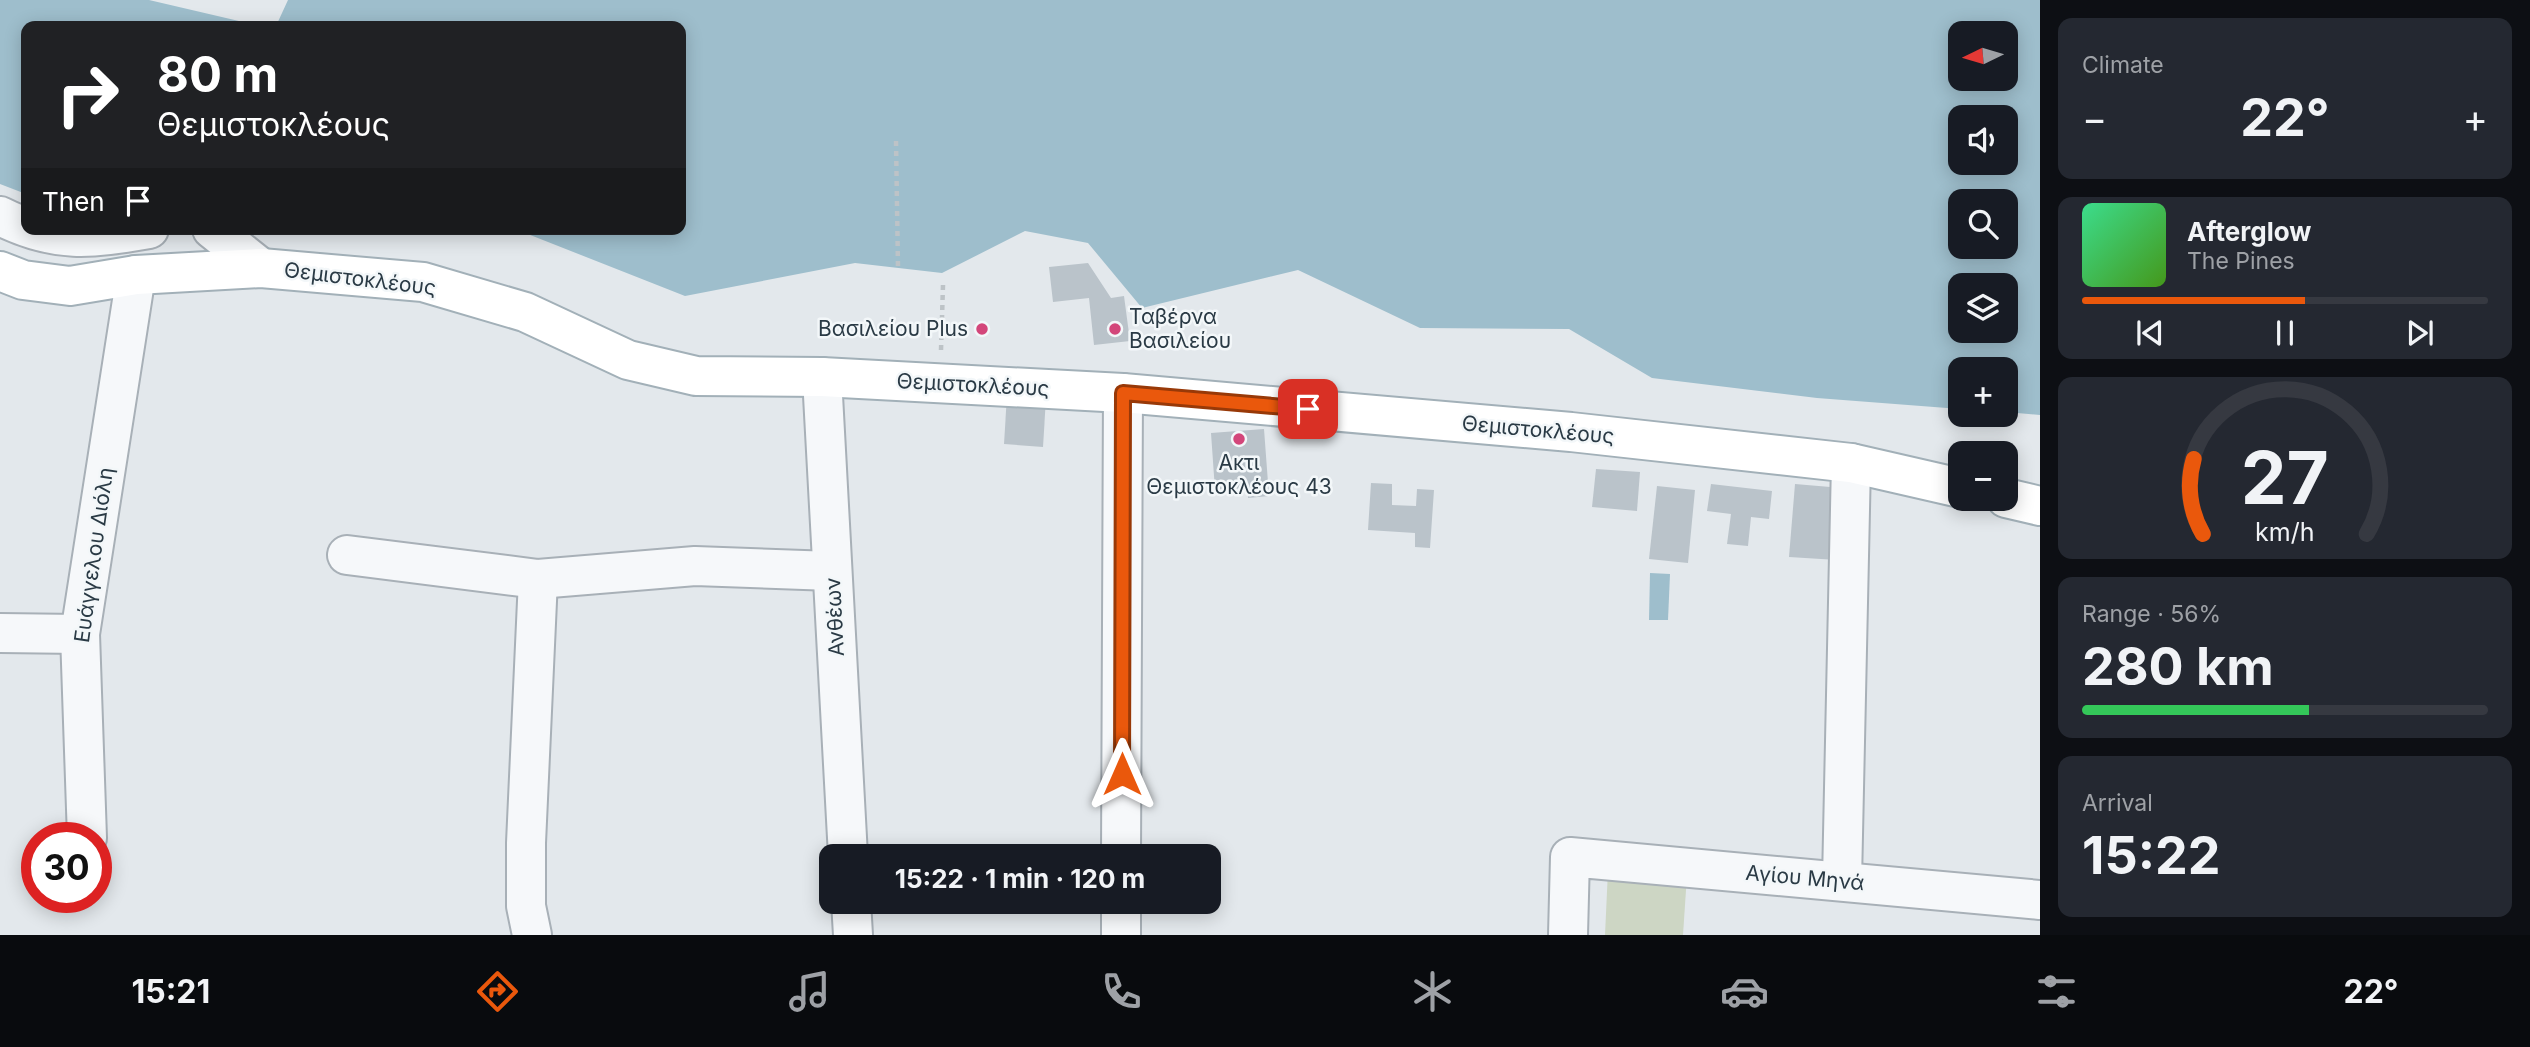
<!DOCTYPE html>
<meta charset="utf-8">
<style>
body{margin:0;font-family:Inter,sans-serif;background:#242831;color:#f1f3f6;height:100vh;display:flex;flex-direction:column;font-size:26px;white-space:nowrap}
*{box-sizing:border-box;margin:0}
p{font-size:23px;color:#9ea1a6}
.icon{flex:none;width:38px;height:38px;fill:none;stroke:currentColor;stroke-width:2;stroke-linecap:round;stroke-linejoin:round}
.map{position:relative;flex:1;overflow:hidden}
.side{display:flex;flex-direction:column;gap:18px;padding:18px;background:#0d0f14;width:490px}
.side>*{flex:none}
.hud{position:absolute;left:21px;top:21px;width:665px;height:214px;border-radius:14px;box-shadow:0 4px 18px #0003;background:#202124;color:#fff;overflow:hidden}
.needle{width:46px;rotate:265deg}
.buttons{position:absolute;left:1948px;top:21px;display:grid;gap:14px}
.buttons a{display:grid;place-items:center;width:70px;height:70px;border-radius:14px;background:#171b24;box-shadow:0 4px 18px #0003;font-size:35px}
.speed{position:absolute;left:21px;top:822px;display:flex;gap:14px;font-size:35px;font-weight:700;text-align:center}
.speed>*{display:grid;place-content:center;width:91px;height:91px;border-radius:50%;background:#171b24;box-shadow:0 4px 18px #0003;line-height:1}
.speed .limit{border:10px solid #d22;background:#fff;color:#111}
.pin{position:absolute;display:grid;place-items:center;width:60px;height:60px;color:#fff;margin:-30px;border-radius:14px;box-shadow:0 4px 10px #0006}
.me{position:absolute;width:77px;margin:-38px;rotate:0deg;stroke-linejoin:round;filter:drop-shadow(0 0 5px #0008)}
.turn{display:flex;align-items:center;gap:24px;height:147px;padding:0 21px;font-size:32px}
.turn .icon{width:91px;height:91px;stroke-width:2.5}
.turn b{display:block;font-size:49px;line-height:60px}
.then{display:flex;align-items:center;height:66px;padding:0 21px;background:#0003;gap:14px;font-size:26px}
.big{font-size:52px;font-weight:700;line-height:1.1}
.side .widget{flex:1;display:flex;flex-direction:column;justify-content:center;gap:10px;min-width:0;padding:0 24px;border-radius:14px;background:#242831}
.side .dial{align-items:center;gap:0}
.dial svg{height:182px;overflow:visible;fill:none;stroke:#363941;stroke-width:7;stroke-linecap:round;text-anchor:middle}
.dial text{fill:#f1f3f6;stroke:none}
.song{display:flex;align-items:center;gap:21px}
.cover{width:84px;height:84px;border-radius:10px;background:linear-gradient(135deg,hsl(150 70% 55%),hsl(100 70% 35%))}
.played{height:7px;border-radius:4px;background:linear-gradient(90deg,#ea580c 55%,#363941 55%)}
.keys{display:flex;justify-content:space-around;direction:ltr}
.heat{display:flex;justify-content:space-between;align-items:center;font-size:38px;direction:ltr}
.charge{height:10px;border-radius:5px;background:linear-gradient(90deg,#34c759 56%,#363941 0)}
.trip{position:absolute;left:819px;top:844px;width:402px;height:70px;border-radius:14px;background:#171b24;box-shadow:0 4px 18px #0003;font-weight:700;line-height:70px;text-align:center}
.menu{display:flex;height:112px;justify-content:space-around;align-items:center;background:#090b0e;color:#9ea1a6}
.menu .icon{width:49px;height:49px}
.menu .on{color:#ea580c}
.menu b{font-size:32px;color:#f1f3f6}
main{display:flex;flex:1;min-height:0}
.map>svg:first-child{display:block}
.green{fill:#cdd6c4}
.water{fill:#9ebecc;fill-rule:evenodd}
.building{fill:#bac3ca}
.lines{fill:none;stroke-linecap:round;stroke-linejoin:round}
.minor-casing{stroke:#a8b0b7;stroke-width:42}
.major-casing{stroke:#a2b0b8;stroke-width:42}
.path{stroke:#bdc3c7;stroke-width:4.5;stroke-dasharray:5 5;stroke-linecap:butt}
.minor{stroke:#f6f8fa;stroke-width:38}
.major{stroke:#fff;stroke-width:38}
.route-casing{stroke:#983908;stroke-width:18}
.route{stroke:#ea580c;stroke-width:12}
.poi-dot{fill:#d3467a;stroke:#f3f7f9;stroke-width:2.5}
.labels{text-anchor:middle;stroke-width:5;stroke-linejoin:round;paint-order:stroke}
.street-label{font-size:21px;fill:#2a3a45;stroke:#f3f7f9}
.poi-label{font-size:21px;fill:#2a3a45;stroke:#f3f7f9;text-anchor:start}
</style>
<main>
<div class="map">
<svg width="2040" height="935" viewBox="0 0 2040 935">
<rect width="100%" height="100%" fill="#e3e8ec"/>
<path class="green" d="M1608,870L1687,875L1683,935H1605Z"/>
<g class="water">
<path d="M0,0H149L260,26H26V194L0,184Z"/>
<path d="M288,0H2040V415L2006,412V369H1960V409L1817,398L1652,378L1569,329L1420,328L1298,270L1142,308L1088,243L1025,231L942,273L855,263L685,296L515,229H681V26H276ZM1960,33H2006V79H1960ZM1960,117H2006V163H1960ZM1960,201H2006V247H1960ZM1960,285H2006V331H1960Z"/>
<path d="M1650,573L1670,574L1668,620H1649Z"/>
</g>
<g class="building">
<path d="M1088,263L1111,298L1124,296L1130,341L1094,345L1089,298L1053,302L1049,267Z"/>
<path d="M1007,395L1046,398L1043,447L1004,444Z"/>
<path d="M1264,429L1269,496L1248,498V488L1215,490L1211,433Z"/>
<path d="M1596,469L1640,472L1637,511L1592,507Z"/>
<path d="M1371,483L1392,484V505L1416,506L1417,489L1434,490L1430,548L1415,547V533L1368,530Z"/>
<path d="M1711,484L1772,491L1769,519L1751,517L1748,546L1727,544L1731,514L1707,511Z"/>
<path d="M1795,484L1842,488L1837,560L1789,557Z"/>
<path d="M1657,486L1695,490L1688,563L1649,559Z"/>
</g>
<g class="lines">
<defs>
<g id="minor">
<path d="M0,216C56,244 90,239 149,229"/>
<path d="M212,229L261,268"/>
<path d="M822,377L848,856"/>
<path d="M347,555L538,579L526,843V906L532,935"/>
<path d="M538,579L695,566L832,571"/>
<path d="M0,633L80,634"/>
<path d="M87,838L80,634L136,275"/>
<path d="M1121,856L1123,393"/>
<path d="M1842,881L1851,463"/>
<path d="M851,901L853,935"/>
<path d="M1121,935V901"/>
<path d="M1568,935L1570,857L2040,900"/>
</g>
<g id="major">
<path d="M0,271L23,280L70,286L136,275L261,268L423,282L525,312L628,360L696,376L822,377L1123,393L1571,432L1851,463L1960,488"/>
<path d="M2006,498L2040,506"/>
</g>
</defs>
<use href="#minor" class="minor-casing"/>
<use href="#major" class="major-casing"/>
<g class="path">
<path d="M896,141L898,268"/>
<path d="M941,350L943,285"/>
</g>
<use href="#minor" class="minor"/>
<use href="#major" class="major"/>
</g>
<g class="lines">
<defs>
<path id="route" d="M1122,774L1123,393L1308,409"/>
</defs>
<use href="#route" class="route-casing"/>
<use href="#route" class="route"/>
</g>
<g class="poi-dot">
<circle cx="982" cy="329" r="7"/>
<circle cx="1115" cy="329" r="7"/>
<circle cx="1239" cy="439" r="7"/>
</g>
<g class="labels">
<g class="street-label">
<text transform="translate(360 279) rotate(7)" y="7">Θεμιστοκλέους</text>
<text transform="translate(973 385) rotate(3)" y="7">Θεμιστοκλέους</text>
<text transform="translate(1538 430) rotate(5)" y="7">Θεμιστοκλέους</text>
<text transform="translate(94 555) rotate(-82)" y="7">Ευάγγελου Διόλη</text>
<text transform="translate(835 617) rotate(-93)" y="7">Ανθέων</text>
<text transform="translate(1805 878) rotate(5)" y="7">Αγίου Μηνά</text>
</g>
<g class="poi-label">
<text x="1129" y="324">Ταβέρνα<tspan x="1129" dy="24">Βασιλείου</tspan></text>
<text x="968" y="336" text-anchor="end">Βασιλείου Plus</text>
<text x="1239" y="470" text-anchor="middle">Ακτι<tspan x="1239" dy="24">Θεμιστοκλέους 43</tspan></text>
</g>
</g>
</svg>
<div class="buttons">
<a><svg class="needle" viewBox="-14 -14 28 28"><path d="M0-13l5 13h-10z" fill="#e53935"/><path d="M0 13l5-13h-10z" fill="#9ea1a6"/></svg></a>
<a><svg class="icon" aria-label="sound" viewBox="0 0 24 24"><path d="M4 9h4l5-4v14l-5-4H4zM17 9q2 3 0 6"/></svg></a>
<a><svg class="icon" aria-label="search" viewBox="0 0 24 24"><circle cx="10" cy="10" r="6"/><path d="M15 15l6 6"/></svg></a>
<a><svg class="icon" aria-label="layers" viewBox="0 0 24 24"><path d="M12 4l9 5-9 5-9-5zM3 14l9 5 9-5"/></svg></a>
<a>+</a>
<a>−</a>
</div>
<div class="speed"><div class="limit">30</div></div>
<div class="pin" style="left:1308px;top:409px;background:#d93025"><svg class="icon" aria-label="arrive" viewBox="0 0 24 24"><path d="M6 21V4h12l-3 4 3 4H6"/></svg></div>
<svg class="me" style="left:1122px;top:774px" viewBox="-20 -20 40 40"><path d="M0-17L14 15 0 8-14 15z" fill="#ea580c" stroke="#fff" stroke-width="4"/></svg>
<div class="trip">15:22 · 1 min · 120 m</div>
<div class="hud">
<div class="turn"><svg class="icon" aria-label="right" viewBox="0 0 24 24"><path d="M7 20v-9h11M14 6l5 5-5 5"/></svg><div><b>80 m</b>Θεμιστοκλέους</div></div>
<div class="then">Then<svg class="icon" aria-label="arrive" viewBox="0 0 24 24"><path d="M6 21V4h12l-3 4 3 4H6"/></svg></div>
</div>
</div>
<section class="side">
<div class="widget"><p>Climate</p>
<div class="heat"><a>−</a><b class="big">22°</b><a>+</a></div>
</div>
<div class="widget">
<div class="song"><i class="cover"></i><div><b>Afterglow</b><p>The Pines</p></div></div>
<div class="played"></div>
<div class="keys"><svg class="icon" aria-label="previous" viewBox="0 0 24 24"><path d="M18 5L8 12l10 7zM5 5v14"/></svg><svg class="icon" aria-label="pause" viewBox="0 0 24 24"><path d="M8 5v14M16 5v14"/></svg><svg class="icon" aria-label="next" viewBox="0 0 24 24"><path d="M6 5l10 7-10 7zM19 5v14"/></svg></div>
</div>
<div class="widget dial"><svg viewBox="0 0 100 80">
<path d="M14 69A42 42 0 1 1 86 69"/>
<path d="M14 69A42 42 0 0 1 10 36" stroke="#ea580c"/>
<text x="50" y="56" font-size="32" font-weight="700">27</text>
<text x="50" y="72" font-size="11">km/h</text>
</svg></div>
<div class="widget"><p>Range · 56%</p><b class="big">280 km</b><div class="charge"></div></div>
<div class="widget"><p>Arrival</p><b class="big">15:22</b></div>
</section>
</main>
<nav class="menu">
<b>15:21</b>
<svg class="icon on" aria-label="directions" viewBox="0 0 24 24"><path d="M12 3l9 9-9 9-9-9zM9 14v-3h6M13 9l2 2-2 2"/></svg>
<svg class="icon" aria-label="music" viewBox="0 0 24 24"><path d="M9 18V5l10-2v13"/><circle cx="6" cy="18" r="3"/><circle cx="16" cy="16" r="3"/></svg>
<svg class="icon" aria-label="phone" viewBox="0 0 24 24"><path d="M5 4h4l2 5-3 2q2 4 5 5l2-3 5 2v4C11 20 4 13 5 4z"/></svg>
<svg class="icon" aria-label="climate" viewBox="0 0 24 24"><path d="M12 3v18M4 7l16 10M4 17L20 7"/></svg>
<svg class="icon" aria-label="car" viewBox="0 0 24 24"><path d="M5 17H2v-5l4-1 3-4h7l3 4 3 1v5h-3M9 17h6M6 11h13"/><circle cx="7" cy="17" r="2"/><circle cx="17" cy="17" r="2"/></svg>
<svg class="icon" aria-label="filters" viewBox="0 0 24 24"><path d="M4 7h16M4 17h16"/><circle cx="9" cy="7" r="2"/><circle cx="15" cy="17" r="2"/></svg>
<b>22°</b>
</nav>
